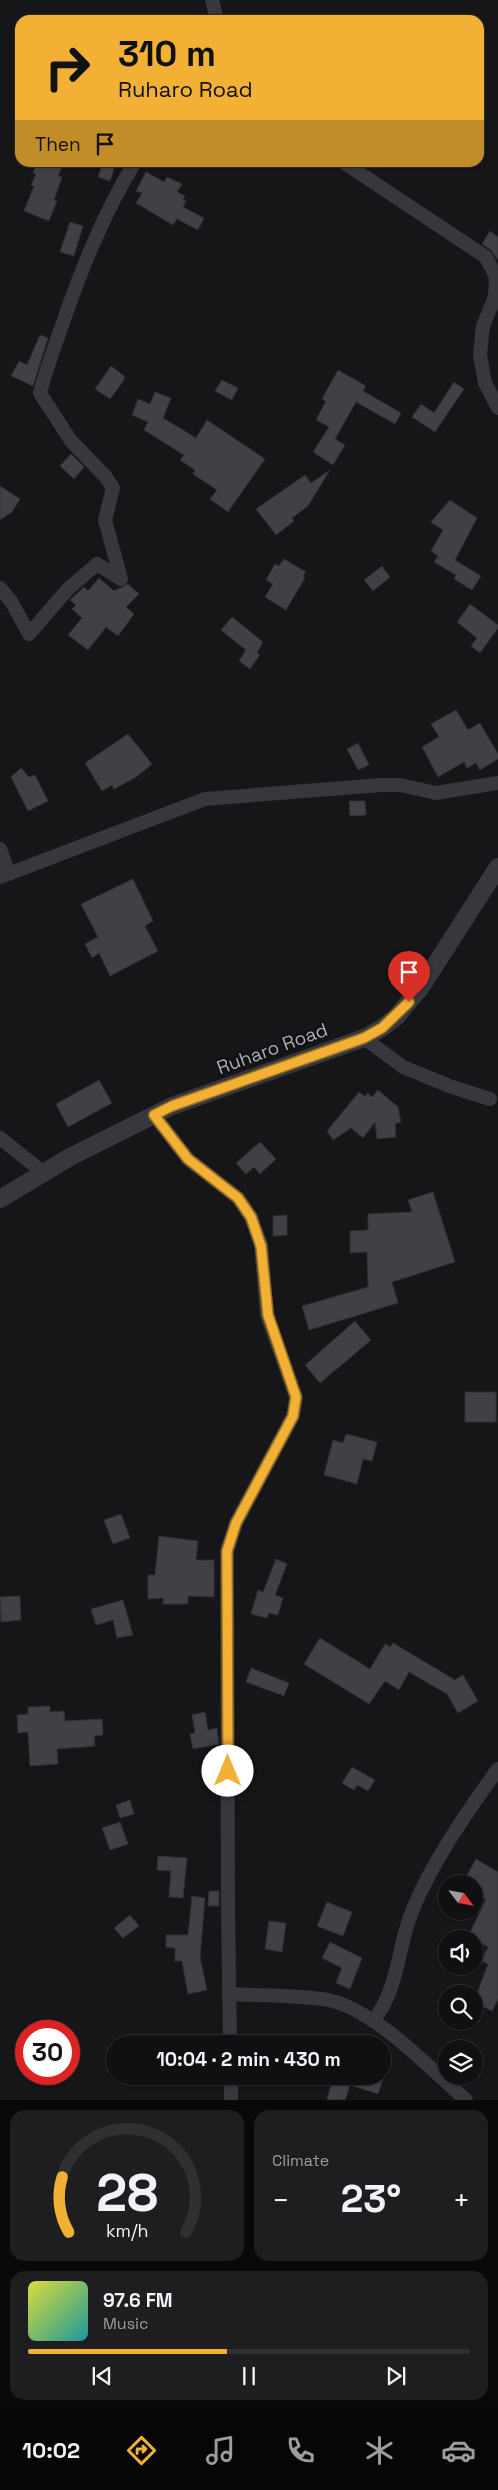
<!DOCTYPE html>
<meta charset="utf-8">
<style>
body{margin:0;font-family:"Space Grotesk",sans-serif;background:#1e1e20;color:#f1f3f6;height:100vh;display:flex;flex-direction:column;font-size:19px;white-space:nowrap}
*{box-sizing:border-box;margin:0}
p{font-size:16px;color:#9c9d9f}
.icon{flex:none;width:28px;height:28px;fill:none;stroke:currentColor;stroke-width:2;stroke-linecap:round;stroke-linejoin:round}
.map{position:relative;height:2100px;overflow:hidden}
.details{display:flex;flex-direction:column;gap:10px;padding:10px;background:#09090a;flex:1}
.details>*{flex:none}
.top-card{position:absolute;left:15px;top:15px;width:469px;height:152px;border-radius:15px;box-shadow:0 1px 4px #0004,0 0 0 1px #303032;background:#f2b134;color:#111;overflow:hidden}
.needle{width:32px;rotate:121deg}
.tools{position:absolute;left:438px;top:1875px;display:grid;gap:10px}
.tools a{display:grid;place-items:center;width:45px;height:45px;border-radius:50%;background:#101012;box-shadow:0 1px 4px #0004,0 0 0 1px #303032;font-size:25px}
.speed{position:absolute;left:15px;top:2020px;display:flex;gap:10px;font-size:25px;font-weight:700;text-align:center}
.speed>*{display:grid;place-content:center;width:65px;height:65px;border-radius:50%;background:#101012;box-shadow:0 1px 4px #0004,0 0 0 1px #303032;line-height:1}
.speed .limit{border:8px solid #d22;background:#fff;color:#111}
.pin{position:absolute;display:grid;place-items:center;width:42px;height:42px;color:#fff;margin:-51px -21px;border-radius:50% 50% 50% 0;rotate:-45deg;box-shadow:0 0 5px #0007}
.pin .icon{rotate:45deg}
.me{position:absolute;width:55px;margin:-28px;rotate:0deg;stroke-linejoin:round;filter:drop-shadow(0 0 4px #0008)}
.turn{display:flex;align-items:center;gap:18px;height:105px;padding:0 20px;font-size:22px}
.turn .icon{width:65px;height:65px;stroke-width:2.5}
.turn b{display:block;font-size:35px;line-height:42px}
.then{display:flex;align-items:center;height:48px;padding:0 20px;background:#0003;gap:10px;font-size:19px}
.big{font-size:38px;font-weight:800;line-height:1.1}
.details .tile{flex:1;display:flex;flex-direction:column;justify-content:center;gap:8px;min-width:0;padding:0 18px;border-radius:15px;background:#1e1e20}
.details .dial{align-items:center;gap:0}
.dial svg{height:130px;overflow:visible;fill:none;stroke:#303032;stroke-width:7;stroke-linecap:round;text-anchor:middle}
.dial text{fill:#f1f3f6;stroke:none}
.song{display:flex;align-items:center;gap:15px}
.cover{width:60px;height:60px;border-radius:8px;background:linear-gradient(135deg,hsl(60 70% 55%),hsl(180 70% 35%))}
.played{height:5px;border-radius:2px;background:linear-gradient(90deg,#f2b134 45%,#303032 45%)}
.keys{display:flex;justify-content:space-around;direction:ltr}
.heat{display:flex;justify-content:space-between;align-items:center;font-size:28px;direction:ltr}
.details .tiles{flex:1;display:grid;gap:10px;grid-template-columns:1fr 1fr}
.tile:last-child{grid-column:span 2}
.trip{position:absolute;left:106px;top:2035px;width:285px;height:50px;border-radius:25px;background:#101012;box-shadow:0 1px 4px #0004,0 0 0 1px #303032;font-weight:800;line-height:50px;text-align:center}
.menu{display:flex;height:80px;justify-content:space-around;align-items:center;background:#060607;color:#9c9d9f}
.menu .icon{width:35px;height:35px}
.menu .selected{color:#f2b134}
.menu b{font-size:22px;color:#f1f3f6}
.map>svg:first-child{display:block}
.building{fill:#404145;stroke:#303034}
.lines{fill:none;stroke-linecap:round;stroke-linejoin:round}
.minor{stroke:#37383d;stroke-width:14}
.tertiary{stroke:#37383d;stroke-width:18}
.route-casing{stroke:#9d7322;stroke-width:12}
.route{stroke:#f2b134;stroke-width:9}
.labels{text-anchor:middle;stroke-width:4;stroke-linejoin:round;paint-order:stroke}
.street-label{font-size:19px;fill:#a8adb8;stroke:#111113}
</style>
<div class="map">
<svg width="498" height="2100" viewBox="0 0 498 2100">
<rect width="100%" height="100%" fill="#161618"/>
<g class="building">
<path d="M37,162H64L58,176L62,177L54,200L57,201L49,221L24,211L34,186L31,185L36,174L33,173Z"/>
<path d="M103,162H116L110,181L98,177Z"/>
<path d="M146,172L164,182L167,177L182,184L177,192L185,196L183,199L186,201L183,207L204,218L198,230L177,219L173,225L136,203L142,193L136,191Z"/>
<path d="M70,222L83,226L74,256L60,252Z"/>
<path d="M490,231L498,237V260L491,250L482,244Z"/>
<path d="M40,335L48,338L33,386L11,376L19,361L27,365Z"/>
<path d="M111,366L124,376V380L110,399L95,389Z"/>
<path d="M338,370L366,386L363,391L401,413L395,424L356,402L335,439L345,445L333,465L313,452L329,427L316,420L326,401L322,399Z"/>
<path d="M222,380L238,388L232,400L215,391Z"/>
<path d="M454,382L464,389L435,432L412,417L421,404L434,413Z"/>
<path d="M155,392L171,398L163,418L196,438L207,420L265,459L228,512L210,499L217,490L193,474L195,470L180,460L184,455L144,430L148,422L132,415L138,399L150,404Z"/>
<path d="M71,454L84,467L74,479L60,466Z"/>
<path d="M330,470L308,506L292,518L294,521L276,535L256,509L305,475L311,483Z"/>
<path d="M0,486L20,499L12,512L0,520Z"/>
<path d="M450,500L477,518L455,560L481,576L472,590L454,579L456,575L434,562L438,556L431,551L443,530L431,522Z"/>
<path d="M284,559L306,572L303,576L305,578L286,610L265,597L273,584L266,580L275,564L279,566Z"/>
<path d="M382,566L390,577L373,591L364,580Z"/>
<path d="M99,578L114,591L128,584L139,594L126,607L134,614L118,636L106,627L88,650L68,635L82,618L72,609L76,605L70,600L84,587L88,591Z"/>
<path d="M470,604L498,625V628L480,653L471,646L477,638L457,622Z"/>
<path d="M232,617L263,642L257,653L260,655L250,669L239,661L246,650L221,630Z"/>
<path d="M456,710L468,730L480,723L498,754V759L480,770L476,763L467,768L464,762L438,777L422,747L439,737L431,724Z"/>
<path d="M128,734L152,764L136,777L114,789L112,785L102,791L85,763Z"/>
<path d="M358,743L369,765L358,770L347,749Z"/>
<path d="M21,768L29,777L35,775L48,801L28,811L11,777Z"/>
<path d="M349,801H365L366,815L350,816Z"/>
<path d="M133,879L153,921L145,926L158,951L110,976L99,953L92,958L85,944L98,937L81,904Z"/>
<path d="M99,1080L112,1103L68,1127L56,1104Z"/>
<path d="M378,1090L398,1107L401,1122L395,1124L396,1137L377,1139L375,1122L363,1138L351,1128L333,1140L327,1131L359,1092L366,1097L367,1093L372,1097Z"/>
<path d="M260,1142L276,1159L260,1174L254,1167L246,1174L236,1163Z"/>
<path d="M433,1192L455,1262L392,1282L398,1303L309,1330L302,1306L368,1287L367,1252L350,1253V1231L368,1230V1214L412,1212L408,1200Z"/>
<path d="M287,1215V1235L273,1236V1216Z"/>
<path d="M355,1321L371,1340L320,1383L305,1365Z"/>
<rect x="465" y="1392" width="31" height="30"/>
<path d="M346,1434L377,1442L372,1461L363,1459L357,1484L324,1475L333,1440L343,1443Z"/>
<path d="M121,1514L130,1538L113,1544L104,1520Z"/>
<path d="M159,1536L198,1541L196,1560H214V1597L188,1596V1604H163V1598L148,1599V1575H155Z"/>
<path d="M276,1559L287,1564L275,1595L283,1598L278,1615L269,1613L267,1618L251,1614L258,1590L263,1592Z"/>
<path d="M20,1596L21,1620L1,1622L0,1597Z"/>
<path d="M123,1600L133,1635L117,1638L113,1620L96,1625L91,1609Z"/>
<path d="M320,1638L370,1669L385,1644L390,1647L393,1643L455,1680L463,1675L478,1701L458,1713L447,1694L409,1672L399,1690L385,1681L369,1704L304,1664Z"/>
<path d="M251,1668L289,1683L284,1696L246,1682Z"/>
<path d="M50,1706V1712L64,1711L65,1721L102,1719L103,1735L94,1736L95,1746L57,1749L58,1764L30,1766L28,1732L18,1733L17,1715L28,1714V1707Z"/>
<path d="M205,1712L208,1730L217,1728L219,1744L193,1749L190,1734L195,1733L192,1715Z"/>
<path d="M352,1767L375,1780L368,1791L357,1785L354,1790L342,1783Z"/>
<path d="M130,1800L134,1814L120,1818L116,1805Z"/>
<path d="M120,1822L128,1844L110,1850L102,1828Z"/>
<path d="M158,1856L187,1858L183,1898L169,1897L171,1871L157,1870Z"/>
<path d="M476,1859L498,1872V1999L492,2011L474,2002L488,1964L481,1961L488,1947L468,1937L486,1899L474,1892V1884H462Z"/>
<path d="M209,1891H219V1906H208Z"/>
<path d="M192,1896L205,1898L200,1957L207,1990L188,1994L182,1961H175V1948L166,1947V1935H188Z"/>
<path d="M327,1902L352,1912L343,1936L317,1926Z"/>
<path d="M130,1915L139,1926L123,1938L114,1928Z"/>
<path d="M269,1921L286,1923L282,1952L265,1949Z"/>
<path d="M330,1942L362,1958L350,1989L336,1983L342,1968L322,1958Z"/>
<path d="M333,2076H384L378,2094L350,2085L345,2100H327Z"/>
</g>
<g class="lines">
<g class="minor">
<path d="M212,0L217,20"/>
<path d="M343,162L486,257L496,277L495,297L483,326L480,355L485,383L498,408"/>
<path d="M0,588L11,601L29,634L68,589L97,564L121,579L105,520L113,488L105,476L71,441L40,393C45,373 52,354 59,334C79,275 102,216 135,162"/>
<path d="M0,849L9,874"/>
<path d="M0,877L205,799L381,785H400L436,793L498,783"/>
<path d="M364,1038L403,1067L452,1087L490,1099"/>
<path d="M154,1115L188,1159L238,1198L251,1217L261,1245L267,1315L296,1397L293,1416L236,1523L227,1551L228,1907L230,2044"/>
<path d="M0,1138L44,1173"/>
<path d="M229,1994C261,1996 298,1995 328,2000C374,2009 431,2069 466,2100"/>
<path d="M373,2021C398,1990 397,1953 410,1917C427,1869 468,1810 498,1769"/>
<path d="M231,2076V2100"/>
</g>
<path class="tertiary" d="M0,1199L70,1157L172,1106L364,1038L382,1028L396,1017L421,987L498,867"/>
</g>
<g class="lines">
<defs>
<path id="route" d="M228,1771L227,1551L236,1523L293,1416L296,1397L268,1315L261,1246L251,1217L238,1198L188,1159L154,1115L172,1106L364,1038L382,1028L409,1002"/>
</defs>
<use href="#route" class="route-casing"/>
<use href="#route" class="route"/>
</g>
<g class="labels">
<g class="street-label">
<text transform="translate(272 1048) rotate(-20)" y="7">Ruharo Road</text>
</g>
</g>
</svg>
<div class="tools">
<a><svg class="needle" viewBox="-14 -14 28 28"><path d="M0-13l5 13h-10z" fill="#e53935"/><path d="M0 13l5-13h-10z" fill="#9c9d9f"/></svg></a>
<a><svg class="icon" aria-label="sound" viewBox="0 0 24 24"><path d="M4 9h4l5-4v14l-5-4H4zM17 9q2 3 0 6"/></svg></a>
<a><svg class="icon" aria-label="search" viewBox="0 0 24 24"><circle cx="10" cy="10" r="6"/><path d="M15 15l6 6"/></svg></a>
<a><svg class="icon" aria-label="layers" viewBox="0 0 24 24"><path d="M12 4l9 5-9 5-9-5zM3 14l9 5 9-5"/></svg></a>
</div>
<div class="speed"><div class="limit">30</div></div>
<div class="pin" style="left:409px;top:1002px;background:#d93025"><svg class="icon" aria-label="arrive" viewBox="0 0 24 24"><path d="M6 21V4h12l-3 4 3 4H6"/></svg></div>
<svg class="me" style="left:228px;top:1771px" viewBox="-20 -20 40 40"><circle r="19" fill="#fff"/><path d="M0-13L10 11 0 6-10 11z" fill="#f2b134"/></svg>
<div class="trip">10:04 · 2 min · 430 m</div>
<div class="top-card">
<div class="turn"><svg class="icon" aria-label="right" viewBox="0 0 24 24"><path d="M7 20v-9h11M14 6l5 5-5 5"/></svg><div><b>310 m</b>Ruharo Road</div></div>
<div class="then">Then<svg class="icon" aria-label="arrive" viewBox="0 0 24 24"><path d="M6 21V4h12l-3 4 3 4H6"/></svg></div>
</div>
</div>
<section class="details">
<div class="tiles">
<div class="tile dial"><svg viewBox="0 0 100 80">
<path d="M14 69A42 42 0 1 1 86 69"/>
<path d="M14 69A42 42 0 0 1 10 35" stroke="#f2b134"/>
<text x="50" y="56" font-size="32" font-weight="700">28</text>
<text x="50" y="72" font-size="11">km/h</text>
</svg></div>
<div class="tile"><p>Climate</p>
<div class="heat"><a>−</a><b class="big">23°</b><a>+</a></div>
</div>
<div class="tile">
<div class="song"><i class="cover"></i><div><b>97.6 FM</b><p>Music</p></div></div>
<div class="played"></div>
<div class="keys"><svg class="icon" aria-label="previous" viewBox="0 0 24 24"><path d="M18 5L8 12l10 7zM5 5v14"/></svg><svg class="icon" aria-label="pause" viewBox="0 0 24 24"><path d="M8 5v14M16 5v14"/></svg><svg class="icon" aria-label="next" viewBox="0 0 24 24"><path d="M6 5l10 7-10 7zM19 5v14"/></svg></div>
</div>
</div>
</section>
<nav class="menu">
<b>10:02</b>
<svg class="icon selected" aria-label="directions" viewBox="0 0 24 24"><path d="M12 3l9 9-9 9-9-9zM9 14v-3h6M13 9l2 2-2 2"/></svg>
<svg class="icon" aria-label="music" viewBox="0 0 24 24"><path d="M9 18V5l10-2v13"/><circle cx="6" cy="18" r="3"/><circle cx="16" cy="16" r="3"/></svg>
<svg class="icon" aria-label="phone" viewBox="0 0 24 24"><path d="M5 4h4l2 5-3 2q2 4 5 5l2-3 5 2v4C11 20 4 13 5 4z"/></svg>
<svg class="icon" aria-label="climate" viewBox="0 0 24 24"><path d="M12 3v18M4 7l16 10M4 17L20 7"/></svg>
<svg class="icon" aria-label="car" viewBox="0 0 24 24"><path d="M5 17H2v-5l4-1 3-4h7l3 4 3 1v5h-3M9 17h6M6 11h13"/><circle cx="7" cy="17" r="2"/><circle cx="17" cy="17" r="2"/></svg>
</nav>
